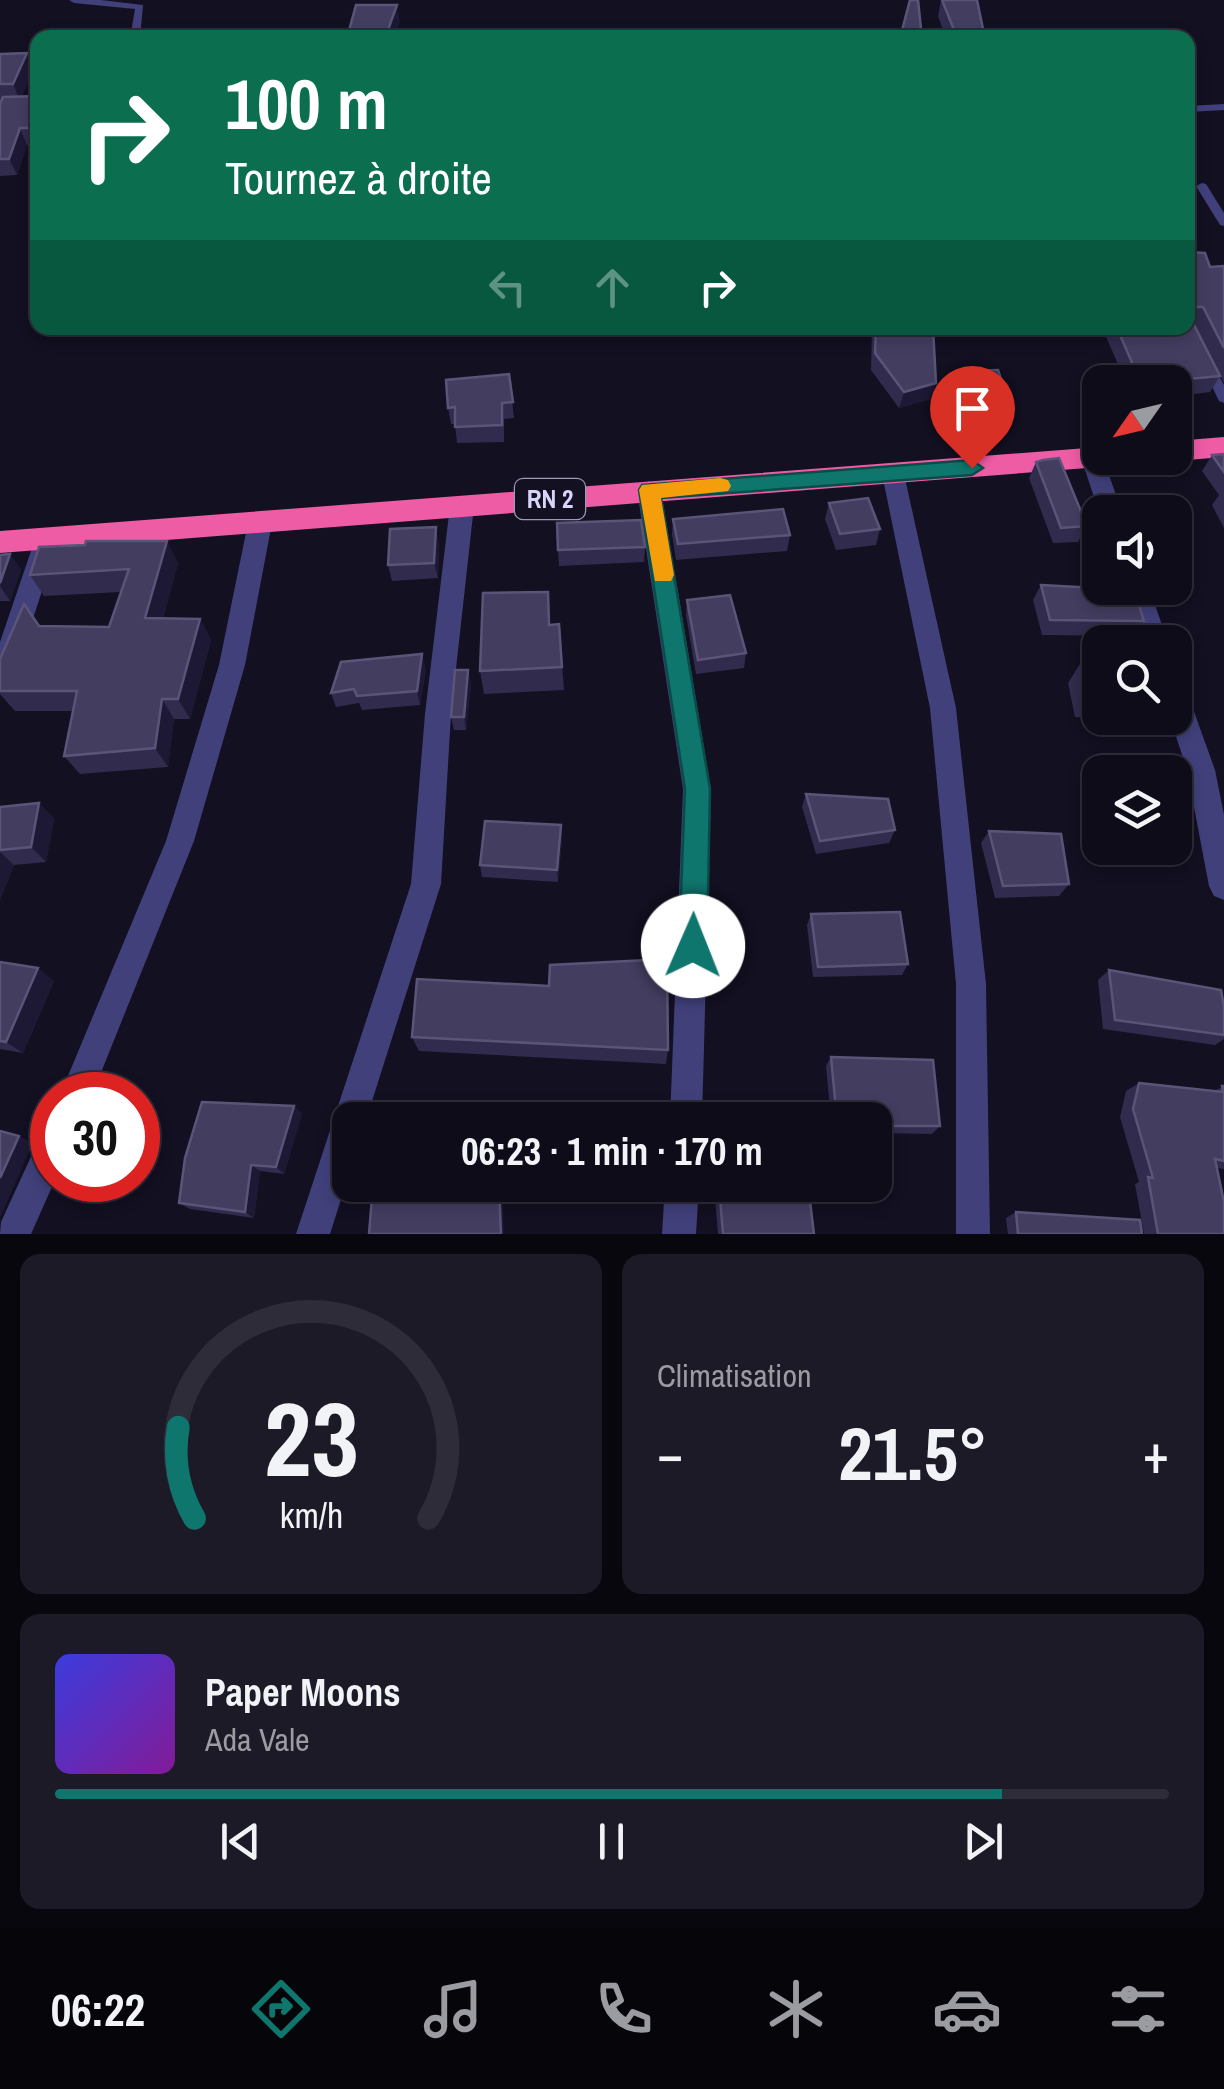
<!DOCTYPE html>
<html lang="fr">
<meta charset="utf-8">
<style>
body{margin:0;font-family:"Archivo Narrow",sans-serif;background:#1c1a26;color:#f1f3f6;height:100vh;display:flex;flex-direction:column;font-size:38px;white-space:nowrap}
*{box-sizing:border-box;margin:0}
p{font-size:32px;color:#9b9ba2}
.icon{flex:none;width:55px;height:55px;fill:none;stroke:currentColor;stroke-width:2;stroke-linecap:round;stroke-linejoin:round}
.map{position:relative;height:1234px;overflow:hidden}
.details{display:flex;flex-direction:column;gap:20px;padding:20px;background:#08070e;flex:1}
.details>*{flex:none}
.top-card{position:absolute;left:30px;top:30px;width:1165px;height:305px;border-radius:20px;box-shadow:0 5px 15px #0003,0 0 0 2px #2e2c38;background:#0b6e4f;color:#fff;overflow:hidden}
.needle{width:65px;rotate:236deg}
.controls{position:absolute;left:1082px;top:365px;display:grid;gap:20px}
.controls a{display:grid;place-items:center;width:110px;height:110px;border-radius:20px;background:#0e0c19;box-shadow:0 5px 15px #0003,0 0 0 2px #2e2c38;font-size:50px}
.speed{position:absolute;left:30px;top:1072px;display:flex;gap:20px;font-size:50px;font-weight:700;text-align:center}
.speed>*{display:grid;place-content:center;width:130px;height:130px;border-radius:50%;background:#0e0c19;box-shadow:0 5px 15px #0003,0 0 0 2px #2e2c38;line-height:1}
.speed .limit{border:15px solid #d22;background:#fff;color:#111}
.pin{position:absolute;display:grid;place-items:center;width:85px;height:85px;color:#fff;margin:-102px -42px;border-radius:50% 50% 50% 0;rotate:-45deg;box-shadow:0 0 10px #0007}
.pin .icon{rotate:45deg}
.me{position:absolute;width:110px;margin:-55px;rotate:1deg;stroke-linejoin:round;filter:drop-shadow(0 0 8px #0008)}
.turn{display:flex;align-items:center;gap:35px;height:210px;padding:0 30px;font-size:45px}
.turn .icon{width:130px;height:130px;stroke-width:2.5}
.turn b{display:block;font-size:70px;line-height:85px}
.lanes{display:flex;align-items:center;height:95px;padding:0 30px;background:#0003;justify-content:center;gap:50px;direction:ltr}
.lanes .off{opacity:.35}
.big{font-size:75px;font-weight:700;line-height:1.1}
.details .card{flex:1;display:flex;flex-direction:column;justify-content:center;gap:15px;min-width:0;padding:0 35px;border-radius:20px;background:#1c1a26}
.details .dial{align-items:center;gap:0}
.dial svg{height:260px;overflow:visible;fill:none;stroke:#2e2c38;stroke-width:7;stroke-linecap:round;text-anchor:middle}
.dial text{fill:#f1f3f6;stroke:none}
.song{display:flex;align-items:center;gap:30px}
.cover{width:120px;height:120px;border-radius:15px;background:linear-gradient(135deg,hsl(240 70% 55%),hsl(290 70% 35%))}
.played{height:10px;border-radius:5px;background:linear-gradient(90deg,#0f766e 85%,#2e2c38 85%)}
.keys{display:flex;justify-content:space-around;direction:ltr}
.heat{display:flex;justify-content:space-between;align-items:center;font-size:55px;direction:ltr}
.details .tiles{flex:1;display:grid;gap:20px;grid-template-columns:1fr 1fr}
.card:last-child{grid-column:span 2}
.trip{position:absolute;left:332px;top:1102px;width:560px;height:100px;border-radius:20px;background:#0e0c19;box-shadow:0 5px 15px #0003,0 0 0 2px #2e2c38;font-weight:700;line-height:100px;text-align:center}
.menu{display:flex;height:160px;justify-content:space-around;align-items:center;background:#06050a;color:#9b9ba2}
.menu .icon{width:70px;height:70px}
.menu .current{color:#0f766e}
.menu b{font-size:45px;color:#f1f3f6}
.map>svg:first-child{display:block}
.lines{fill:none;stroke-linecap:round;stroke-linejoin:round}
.lane{fill:#41407b;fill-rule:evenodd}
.street{fill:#41407b;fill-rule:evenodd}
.highway{fill:#ed5ca5;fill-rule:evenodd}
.wall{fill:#312b4d}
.shaded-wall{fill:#1d1834}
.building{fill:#433d60;stroke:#5a5578;stroke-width:2.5}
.route{fill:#0f766e;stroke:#0a4d48;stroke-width:2.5}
.slow{fill:#f59e0b}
.labels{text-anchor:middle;stroke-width:10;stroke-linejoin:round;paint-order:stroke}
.shield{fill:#121021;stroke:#9d99b9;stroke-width:2.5}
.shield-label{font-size:25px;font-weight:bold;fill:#d8d4fa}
</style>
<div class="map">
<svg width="1224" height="1234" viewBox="0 0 1224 1234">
<rect width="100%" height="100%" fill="#121021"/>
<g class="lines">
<g class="lane">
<path d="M69,0H101L143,5L140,38H130L135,9L74,3Z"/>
<path d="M1224,104V110L1188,112V106Z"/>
<path d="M1202,183L1206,184L1224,213V226L1220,225L1196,186Z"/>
<path d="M1208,362L1212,363L1224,385V403L1219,401L1202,366Z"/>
</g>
<g class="street">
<path d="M1092,450L1103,458L1122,512H1099L1081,458Z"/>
<path d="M893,465L904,474L956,708L986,984L990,1234H956V984L930,708L882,474Z"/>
<path d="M649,481L661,490L711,789L702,1120H670L683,789L637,490Z"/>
<path d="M462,497L474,506L451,714L441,884L366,1120H350V1171L330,1234H296L411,884L425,714L450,506Z"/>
<path d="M260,514L272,523L245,665L194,841L92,1095H60L166,841L219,665L248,523Z"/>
<path d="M44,539L52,541L56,548L13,680L9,688L0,691V642L32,548L36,541Z"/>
<path d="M1125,588H1149L1168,642H1144Z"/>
<path d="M1175,684L1184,687L1188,695L1215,770L1224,815V900L1214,896L1209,886L1187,770L1170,718H1175Z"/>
<path d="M52,1132L55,1180L31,1234H0L1,1222L40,1137Z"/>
<path d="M665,1185H699L696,1234H662Z"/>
</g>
<g class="highway">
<path d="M1224,437V457L1175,461L1165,458H1175V441Z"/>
<path d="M1100,447V458H1113L1110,464L1100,467L0,553V531Z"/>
</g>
</g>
<g class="wall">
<path d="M941,0L983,29L981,38H946L938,16Z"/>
<path d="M0,54L34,70L22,96H38V144L27,145L17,175L0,176Z"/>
<path d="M1188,252L1210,267L1224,266V383L1194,323L1220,376L1210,392L1180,396L1175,387V382H1126L1102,328H1188Z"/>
<path d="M872,328H933L931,399L899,408L871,370Z"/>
<path d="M965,371L1008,399L1002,416L969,417L960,387Z"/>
<path d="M509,374L514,418L504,419V442L457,443L455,424H451L448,408Z"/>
<path d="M1224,454V528L1212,505L1219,495L1202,471L1212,455Z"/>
<path d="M1036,462L1087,526L1078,542L1053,543L1029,478Z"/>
<path d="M829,503L880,529L876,545L836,550L825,519Z"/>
<path d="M673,519L790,535L787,551L676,560L672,534Z"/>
<path d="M439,543L438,578L392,581L388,565Z"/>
<path d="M645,547L644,562L559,566L558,550Z"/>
<path d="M0,555L21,569L10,601H0Z"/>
<path d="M178,563L163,618L200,619L211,640L190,719H174L168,767L80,774L64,756L73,711H15L0,694V659L39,626L109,627L121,592L44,596L30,575Z"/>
<path d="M1041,585L1144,621L1134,636L1042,635L1033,600Z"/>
<path d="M687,600L746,653L744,668L696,674L686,615Z"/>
<path d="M559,624L564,690L484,694L480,671L550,625Z"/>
<path d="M1092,645H1100V718H1165L1160,723L1075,717L1068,683Z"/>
<path d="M1175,649L1189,686L1175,704Z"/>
<path d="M426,669L420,705L362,710L359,703L336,707L331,693Z"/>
<path d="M468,670L471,685L466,730H454L451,717Z"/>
<path d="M806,794L895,830L889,843L816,854L802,807Z"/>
<path d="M39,803L54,819L46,862L14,865L0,900V807Z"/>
<path d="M561,825L562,838L558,882L482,877L480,865Z"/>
<path d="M989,831L1069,884L1059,896L995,898L981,843Z"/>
<path d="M811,914L908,964L902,975L813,977L807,925Z"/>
<path d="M0,962L54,981L23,1053L0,1049Z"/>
<path d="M1109,970L1224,1007V1039L1215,1045L1103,1029L1098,980Z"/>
<path d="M412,1037L668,1050L666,1064L419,1051Z"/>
<path d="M831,1057L940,1126L932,1134L875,1133V1120H831L826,1066Z"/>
<path d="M1139,1083L1214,1091L1224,1086V1169L1217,1168L1224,1234H1144L1135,1184L1139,1182L1120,1117L1126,1091Z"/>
<path d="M294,1106L302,1114L284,1174L260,1171L254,1218L190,1209L179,1203Z"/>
<path d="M714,1185H808L814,1234H718Z"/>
<path d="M1016,1212L1142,1234H1008L1006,1218Z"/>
</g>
<g class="shaded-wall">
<path d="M397,5L400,22L394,38H385Z"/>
<path d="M27,53L34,70L20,101L13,84Z"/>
<path d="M20,128L27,145L17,175L9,159Z"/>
<path d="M936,383L931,399L899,408L904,392Z"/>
<path d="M436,527L439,543L438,578L434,563Z"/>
<path d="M167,541L178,563L157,639L145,618Z"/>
<path d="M10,554L21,569L10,601L0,586Z"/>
<path d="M200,619L211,640L190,719L178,699Z"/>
<path d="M422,654L426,669L420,705L417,691Z"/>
<path d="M468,670L471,685L466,730L464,717Z"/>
<path d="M162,699L174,719L168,767L155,748Z"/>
<path d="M39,803L54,819L46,862L31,847Z"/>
<path d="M561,825L562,838L558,882L557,870Z"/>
<path d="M0,852L14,865L0,900Z"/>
<path d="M38,968L54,981L23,1053L6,1042Z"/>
<path d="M294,1106L302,1114L284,1174L276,1167Z"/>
<path d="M19,1136L33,1143L0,1218V1178Z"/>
<path d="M251,1165L260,1171L254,1218L245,1212Z"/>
<path d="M499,1185H502L504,1234H501Z"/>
</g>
<g class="building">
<path d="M910,0H918L922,38H900Z"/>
<path d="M942,0H977L983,29L954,30Z"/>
<path d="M356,5H397L385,38H347Z"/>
<path d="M27,53L13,84H0V54Z"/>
<path d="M38,96V128H20L9,159H0V104L3,97Z"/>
<path d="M1188,252L1205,253L1210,267L1224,266V348L1203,307H1194L1189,315L1220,376L1189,379L1182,368L1136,372L1117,328H1188Z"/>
<path d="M876,328H933L936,383L904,392L875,353Z"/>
<path d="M998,370L1008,399L975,401L965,371Z"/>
<path d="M509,374L513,402L502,403V425L455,427V407L448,408L446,380Z"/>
<path d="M1224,454V472L1212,455Z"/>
<path d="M1059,458L1087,526L1061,528L1036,462L1043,460Z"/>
<path d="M868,498L880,529L840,534L829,503Z"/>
<path d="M783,509L790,535L678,544L673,519Z"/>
<path d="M641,520L645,547L558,550L557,523Z"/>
<path d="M436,527L434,563L388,565L390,529Z"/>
<path d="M86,541H167L145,618L200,619L178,699H162L155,748L64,756L77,691H0V659L24,604L39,626L109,627L129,569L30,575L39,547L85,545Z"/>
<path d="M10,554L0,583V555Z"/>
<path d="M1041,585L1134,590L1144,621L1050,620Z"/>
<path d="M548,592L549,625L559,624L562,667L480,671L483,593Z"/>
<path d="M730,595L746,653L698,660L687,600Z"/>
<path d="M1092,645H1100V679Z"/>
<path d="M1175,649L1179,650L1189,686L1175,685Z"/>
<path d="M422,654L417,691L357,696L354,689L331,693L341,662Z"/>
<path d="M455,670H468L464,717H451Z"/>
<path d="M806,794L888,799L895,830L820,841Z"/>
<path d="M39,803L31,847L0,850V807Z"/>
<path d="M485,821L561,825L557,870L480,865Z"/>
<path d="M989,831L1061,834L1069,884L1003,886Z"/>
<path d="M900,912L908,964L818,967L811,914Z"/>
<path d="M667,959L668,1050L412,1037L417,979L549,986L550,965Z"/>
<path d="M0,962L38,968L6,1042L0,1041Z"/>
<path d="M1109,970L1221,990L1224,1007V1035L1115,1020Z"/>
<path d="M831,1057L933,1060L940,1126H875V1120H837Z"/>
<path d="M1139,1083L1223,1092L1222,1086H1224V1161L1215,1159L1224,1202V1234H1158L1148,1177L1153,1178L1133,1109Z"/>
<path d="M202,1102L294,1106L276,1167L251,1165L245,1212L179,1203L185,1158Z"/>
<path d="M0,1131L19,1136L0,1178Z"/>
<path d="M373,1185H499L501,1234H369Z"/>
<path d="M719,1185H808L814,1234H723Z"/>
<path d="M1016,1212L1140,1220L1142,1234H1018Z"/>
</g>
<path class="route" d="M972,460L983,468L972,475L661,498L710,789L707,946L703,956L693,960L683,956L679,946L685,789L639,490L642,485Z"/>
<path class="slow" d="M720,478L728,480L731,486L728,491L661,498L674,575L671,581H655L639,490L642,485Z"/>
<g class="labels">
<rect class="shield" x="515" y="479" width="70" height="40" rx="8"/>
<g class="shield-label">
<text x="550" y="508">RN 2</text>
</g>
</g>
</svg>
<div class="controls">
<a><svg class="needle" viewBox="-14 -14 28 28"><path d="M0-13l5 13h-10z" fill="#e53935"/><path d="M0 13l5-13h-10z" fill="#9b9ba2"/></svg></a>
<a><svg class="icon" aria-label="sound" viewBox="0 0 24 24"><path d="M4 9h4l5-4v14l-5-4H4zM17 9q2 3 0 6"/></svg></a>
<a><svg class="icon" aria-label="search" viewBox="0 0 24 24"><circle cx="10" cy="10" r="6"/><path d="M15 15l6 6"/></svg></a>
<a><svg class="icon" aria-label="layers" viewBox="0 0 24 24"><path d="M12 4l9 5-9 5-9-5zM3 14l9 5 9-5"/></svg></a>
</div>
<div class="speed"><div class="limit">30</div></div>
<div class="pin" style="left:972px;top:468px;background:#d93025"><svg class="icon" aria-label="arrive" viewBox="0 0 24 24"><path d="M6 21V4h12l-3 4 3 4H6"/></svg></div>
<svg class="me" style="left:693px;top:946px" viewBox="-20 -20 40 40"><circle r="19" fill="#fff"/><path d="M0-13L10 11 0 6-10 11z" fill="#0f766e"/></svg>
<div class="trip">06:23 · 1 min · 170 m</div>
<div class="top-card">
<div class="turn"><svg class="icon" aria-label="right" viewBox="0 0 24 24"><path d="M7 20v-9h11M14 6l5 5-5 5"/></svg><div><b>100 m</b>Tournez à droite</div></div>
<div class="lanes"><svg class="icon off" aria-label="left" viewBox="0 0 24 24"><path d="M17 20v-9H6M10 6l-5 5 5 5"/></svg><svg class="icon off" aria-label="ahead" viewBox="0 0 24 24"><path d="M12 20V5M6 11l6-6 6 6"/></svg><svg class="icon" aria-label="right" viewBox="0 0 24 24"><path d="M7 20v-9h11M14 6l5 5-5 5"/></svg></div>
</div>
</div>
<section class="details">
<div class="tiles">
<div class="card dial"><svg viewBox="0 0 100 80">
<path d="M14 69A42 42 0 1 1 86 69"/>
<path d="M14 69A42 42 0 0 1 9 41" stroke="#0f766e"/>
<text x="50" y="56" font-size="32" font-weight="700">23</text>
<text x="50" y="72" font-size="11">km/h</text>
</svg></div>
<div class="card"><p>Climatisation</p>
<div class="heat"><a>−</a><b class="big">21.5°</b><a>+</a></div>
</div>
<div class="card">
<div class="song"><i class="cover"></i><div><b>Paper Moons</b><p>Ada Vale</p></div></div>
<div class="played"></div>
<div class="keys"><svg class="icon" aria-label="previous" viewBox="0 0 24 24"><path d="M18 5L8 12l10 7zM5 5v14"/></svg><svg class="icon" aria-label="pause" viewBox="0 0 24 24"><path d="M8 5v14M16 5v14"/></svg><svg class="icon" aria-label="next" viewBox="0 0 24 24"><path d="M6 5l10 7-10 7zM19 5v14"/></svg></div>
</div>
</div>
</section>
<nav class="menu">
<b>06:22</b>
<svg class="icon current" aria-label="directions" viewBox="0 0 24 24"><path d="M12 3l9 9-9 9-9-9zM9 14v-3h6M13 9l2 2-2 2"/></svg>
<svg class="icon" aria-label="music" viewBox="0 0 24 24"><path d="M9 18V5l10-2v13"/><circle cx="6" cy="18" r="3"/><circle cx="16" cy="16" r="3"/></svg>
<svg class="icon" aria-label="phone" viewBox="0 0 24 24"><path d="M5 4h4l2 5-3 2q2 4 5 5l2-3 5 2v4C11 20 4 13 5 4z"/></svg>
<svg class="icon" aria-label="climate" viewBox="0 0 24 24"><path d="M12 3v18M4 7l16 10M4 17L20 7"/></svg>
<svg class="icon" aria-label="car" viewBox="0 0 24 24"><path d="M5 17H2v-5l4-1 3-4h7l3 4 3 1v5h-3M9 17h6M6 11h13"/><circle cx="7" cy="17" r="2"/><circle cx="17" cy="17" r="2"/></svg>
<svg class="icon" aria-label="filters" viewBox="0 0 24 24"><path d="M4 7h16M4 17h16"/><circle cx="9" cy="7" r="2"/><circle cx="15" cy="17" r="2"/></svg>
</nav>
